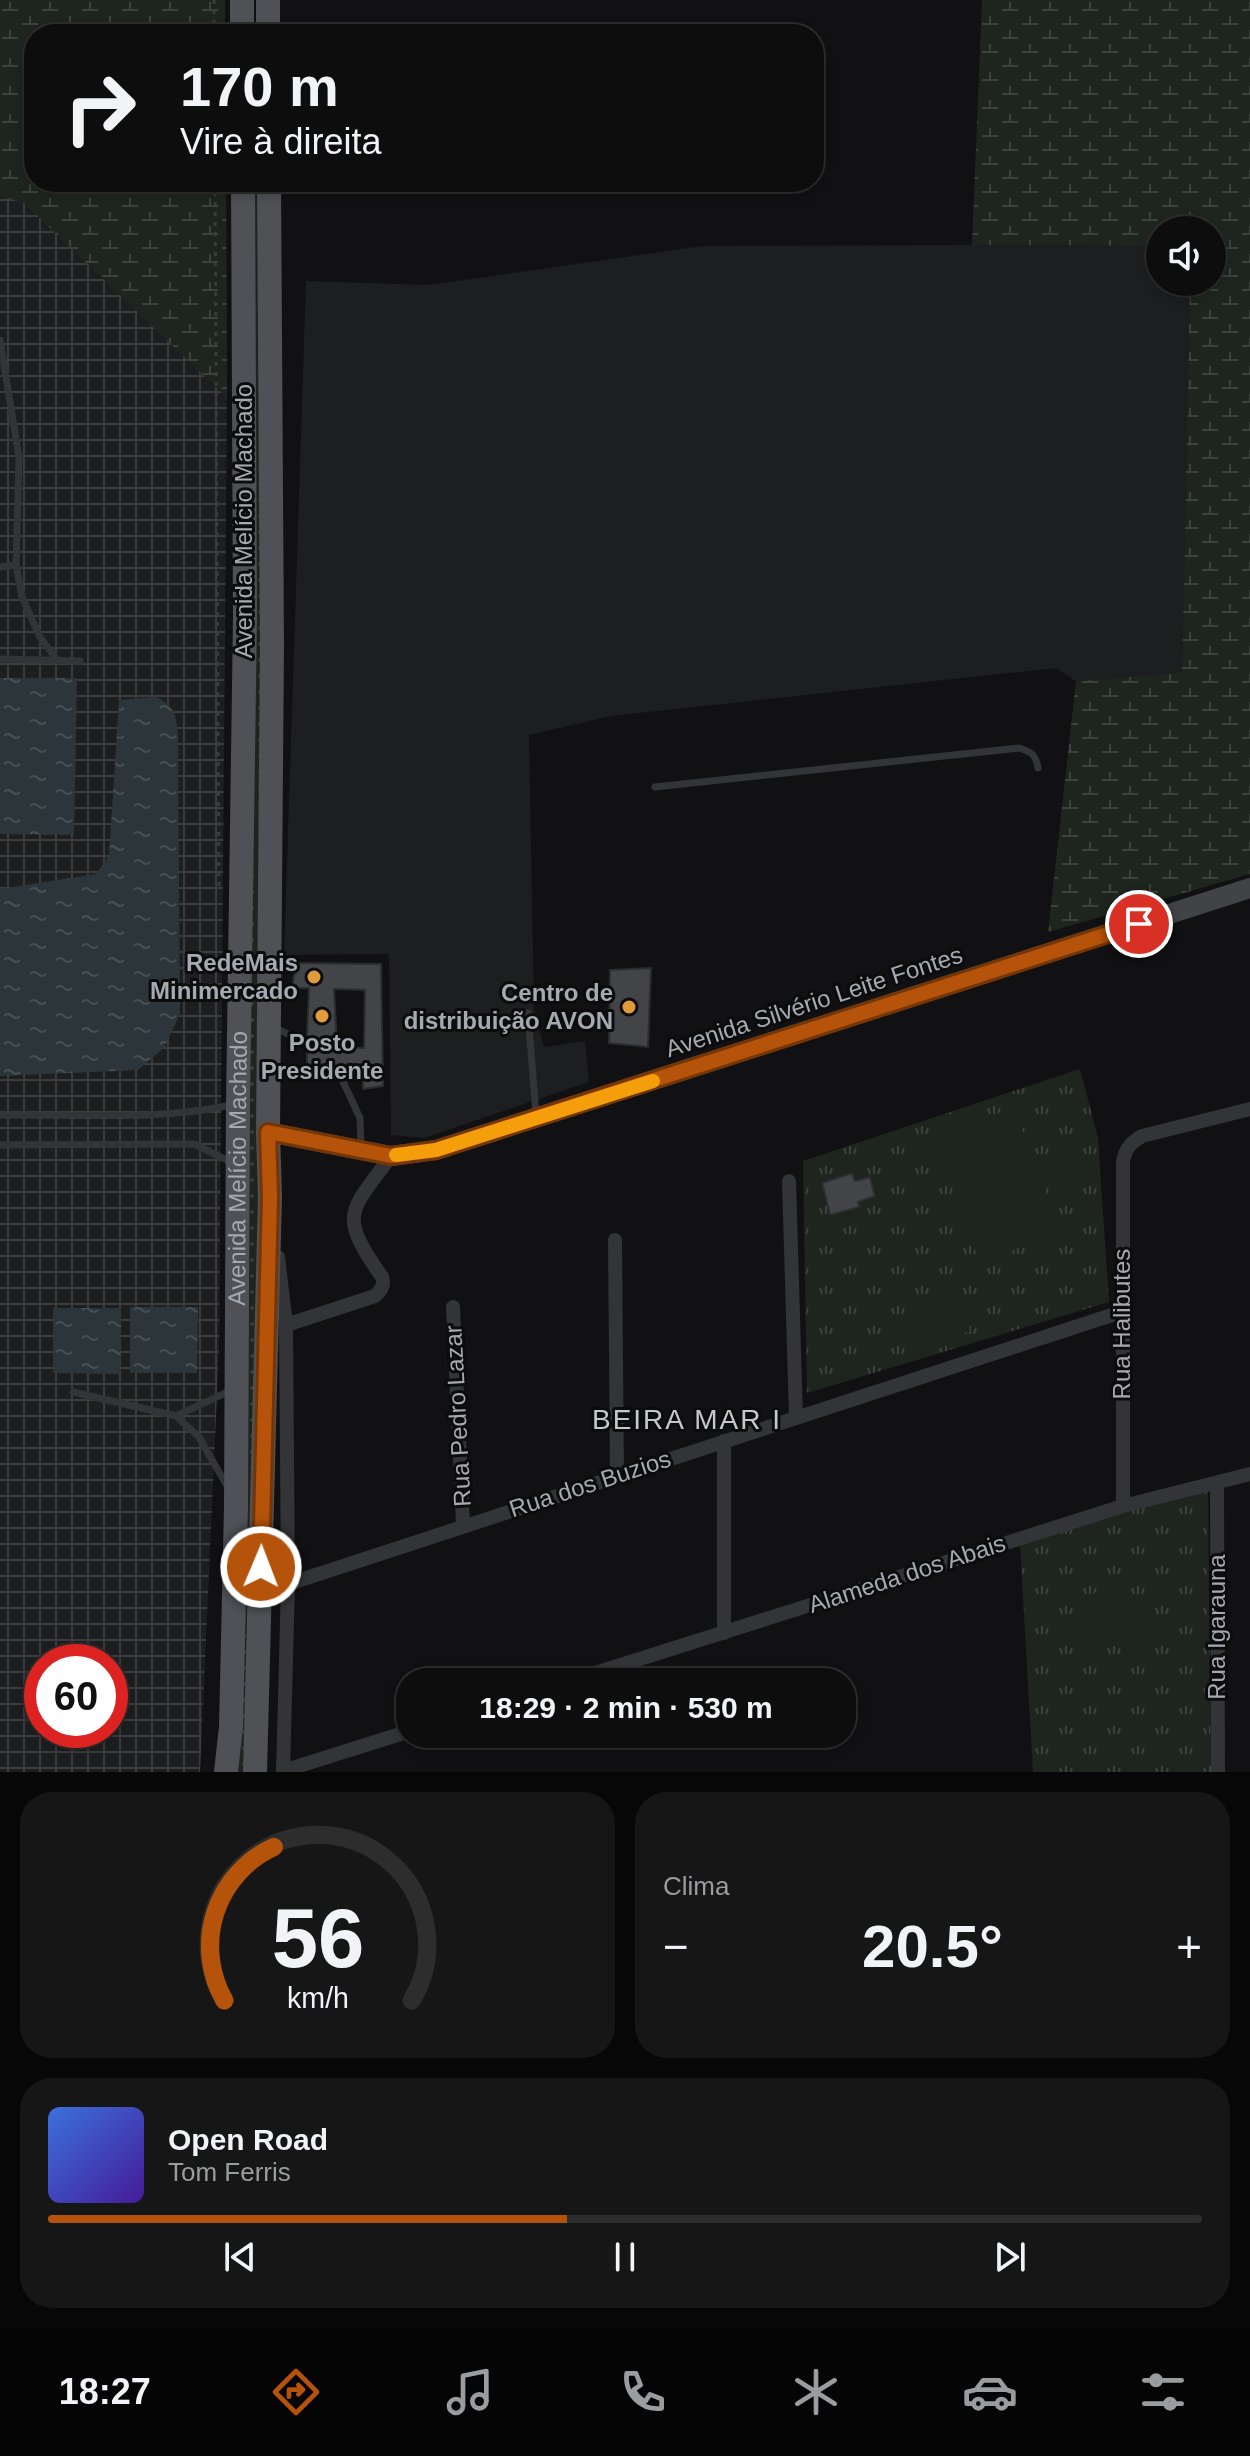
<!DOCTYPE html>
<html lang="pt">
<meta charset="utf-8">
<style>
body{margin:0;font-family:Helvetica,sans-serif;background:#161617;color:#f1f3f6;height:100vh;display:flex;flex-direction:column;font-size:30px;white-space:nowrap}
*{box-sizing:border-box;margin:0}
p{font-size:26px;color:#9a9c9e}
.icon{flex:none;width:44px;height:44px;fill:none;stroke:currentColor;stroke-width:2;stroke-linecap:round;stroke-linejoin:round}
.map{position:relative;height:1772px;overflow:hidden}
.panel{display:flex;flex-direction:column;gap:20px;padding:20px;background:#070708;flex:1}
.panel>*{flex:none}
.hud{position:absolute;left:24px;top:24px;width:800px;height:168px;border-radius:32px;box-shadow:0 4px 12px #0003,0 0 0 2px #2d2d2e;background:#0d0d0e;color:#f1f3f6;overflow:hidden}
.controls{position:absolute;left:1146px;top:216px;display:grid;gap:16px}
.controls a{display:grid;place-items:center;width:80px;height:80px;border-radius:50%;background:#0d0d0e;box-shadow:0 4px 12px #0003,0 0 0 2px #2d2d2e;font-size:40px}
.speed{position:absolute;left:24px;top:1644px;display:flex;gap:16px;font-size:40px;font-weight:700;text-align:center}
.speed>*{display:grid;place-content:center;width:104px;height:104px;border-radius:50%;background:#0d0d0e;box-shadow:0 4px 12px #0003,0 0 0 2px #2d2d2e;line-height:1}
.speed .limit{border:12px solid #d22;background:#fff;color:#111}
.pin{position:absolute;display:grid;place-items:center;width:68px;height:68px;color:#fff;margin:-34px;border:4px solid #fff;border-radius:50%;box-shadow:0 2px 8px #0007}
.me{position:absolute;width:88px;margin:-44px;rotate:1deg;stroke-linejoin:round;filter:drop-shadow(0 0 6px #0008)}
.turn{display:flex;align-items:center;gap:28px;height:168px;padding:0 24px;font-size:36px}
.turn .icon{width:104px;height:104px;stroke-width:2.5}
.turn b{display:block;font-size:56px;line-height:68px}
.big{font-size:60px;font-weight:700;line-height:1.1}
.panel .widget{flex:1;display:flex;flex-direction:column;justify-content:center;gap:12px;min-width:0;padding:0 28px;border-radius:32px;background:#161617}
.panel .dial{align-items:center;gap:0}
.dial svg{height:208px;overflow:visible;fill:none;stroke:#2d2d2e;stroke-width:7;stroke-linecap:round;text-anchor:middle}
.dial text{fill:#f1f3f6;stroke:none}
.song{display:flex;align-items:center;gap:24px}
.cover{width:96px;height:96px;border-radius:12px;background:linear-gradient(135deg,hsl(220 70% 55%),hsl(260 70% 35%))}
.played{height:8px;border-radius:4px;background:linear-gradient(90deg,#b45309 45%,#2d2d2e 45%)}
.keys{display:flex;justify-content:space-around;direction:ltr}
.heat{display:flex;justify-content:space-between;align-items:center;font-size:44px;direction:ltr}
.panel .tiles{flex:1;display:grid;gap:20px;grid-template-columns:1fr 1fr}
.widget:last-child{grid-column:span 2}
.trip{position:absolute;left:396px;top:1668px;width:460px;height:80px;border-radius:32px;background:#0d0d0e;box-shadow:0 4px 12px #0003,0 0 0 2px #2d2d2e;font-weight:700;line-height:80px;text-align:center}
.tab-bar{display:flex;height:128px;justify-content:space-around;align-items:center;background:#050506;color:#9a9c9e}
.tab-bar .icon{width:56px;height:56px}
.tab-bar .selected{color:#b45309}
.tab-bar b{font-size:36px;color:#f1f3f6}
.map>svg:first-child{display:block}
.built{fill:#1d1e1f}
.industrial{fill:url(#industrial-grid);fill-rule:evenodd}
.grass{fill:url(#grass-dots)}
.wetland{fill:url(#wetland-marsh)}
.park{fill:url(#park-tufts)}
.pitch{fill:#1e251e}
.water{fill:url(#water-ripples)}
.building{fill:#434448;stroke:#2b2c2e;stroke-width:2;fill-rule:evenodd}
.lines{fill:none;stroke-linecap:round;stroke-linejoin:round}
.path{stroke:#393b3e;stroke-width:3;stroke-dasharray:4 6;stroke-linecap:butt}
.service{stroke:#333437;stroke-width:7}
.minor{stroke:#333437;stroke-width:14}
.secondary{stroke:#414347;stroke-width:20}
.primary{stroke:#4f5156;stroke-width:24}
.route-casing{stroke:#753606;stroke-width:20}
.route{stroke:#b45309;stroke-width:14}
.slow{stroke:#f59e0b;stroke-width:14}
.poi-dot{fill:#e19b3b;stroke:#0c0c0d;stroke-width:3}
.labels{text-anchor:middle;stroke-width:6;stroke-linejoin:round;paint-order:stroke}
.street-label{font-size:24px;fill:#a4a9b2;stroke:#0c0c0d}
.poi-label{font-size:24px;font-weight:bold;fill:#a4a9b2;stroke:#0c0c0d;text-anchor:end}
.quarter-label{font-size:28px;letter-spacing:2px;fill:#c4c8ce;stroke:#0c0c0d}
</style>
<div class="map">
<svg width="1250" height="1772" viewBox="0 0 1250 1772">
<defs>
<pattern id="industrial-grid" width="8" height="8" patternUnits="userSpaceOnUse" patternTransform="scale(2)"><rect width="8" height="8" fill="#1d1e1f"/><path d="M0 4h8M4 0v8" fill="none" stroke="#3b3c3d"/></pattern>
<pattern id="grass-dots" width="8" height="8" patternUnits="userSpaceOnUse" patternTransform="scale(2)"><rect width="8" height="8" fill="#1e251e"/><path d="M2 2h.1M6 6h.1" fill="none" stroke="#3c423c" stroke-width="1.8" stroke-linecap="round"/></pattern>
<pattern id="wetland-marsh" width="20" height="14" patternUnits="userSpaceOnUse" patternTransform="scale(2)"><rect width="20" height="14" fill="#1e251e"/><path d="M1 5h8M5 5V1M11 12h8M15 12V8" fill="none" stroke="#3c423c"/></pattern>
<pattern id="park-tufts" width="24" height="20" patternUnits="userSpaceOnUse" patternTransform="scale(2)"><rect width="24" height="20" fill="#1e251e"/><path d="M3 7l-1-3M5 7V3M7 7l1-3M15 17l-1-3M17 17v-4M19 17l1-3" fill="none" stroke="#3c423c"/></pattern>
<pattern id="water-ripples" width="26" height="14" patternUnits="userSpaceOnUse" patternTransform="scale(2)"><rect width="26" height="14" fill="#2c353a"/><path d="M2 4q2-2 4 0t4 0M15 11q2-2 4 0t4 0" fill="none" stroke="#484f54"/></pattern>
</defs>
<rect width="100%" height="100%" fill="#111113"/>
<path class="built" d="M972,245L1160,246V282H1190L1182,674L1076,681L1056,668L611,716L529,735L534,1008L544,1047L585,1041L589,1082L424,1138L391,1135L389,954L284,955L306,281L429,285L703,246Z"/>
<path class="industrial" d="M0,0H225V34H34V182H226L227,398L219,1350L200,1772H0ZM42,1662H110V1730H42Z"/>
<path class="grass" d="M249,182H261L262,1243L248,1772H236Z"/>
<g class="wetland">
<path d="M0,0H225V34H34V182H226L227,398L24,203L0,196Z"/>
<path d="M982,0H1250V874L1048,932L1076,681L1182,673L1190,282H1212V230H1160V246L972,245Z"/>
</g>
<g class="park">
<path d="M1080,1069L1098,1138L1109,1302L807,1393L803,1161Z"/>
<path d="M1208,1487L1211,1772H1033L1020,1544Z"/>
</g>
<g class="pitch">
<path d="M1014,1109L1035,1163L1067,1153L1074,1173L1042,1183L1061,1231L980,1263L932,1131Z"/>
<path d="M967,1295L970,1332L912,1335L910,1299Z"/>
<path d="M1095,1592L1159,1618L1146,1658L1076,1632Z"/>
</g>
<g class="water">
<path d="M0,678H77L74,835L0,834Z"/>
<path d="M156,697C176,707 176,715 178,737L180,1014L164,1048L138,1070L0,1076V889L96,874L109,856L119,700Z"/>
<path d="M130,1307H198L197,1373H130Z"/>
<path d="M53,1308H121L120,1374L53,1373Z"/>
</g>
<g class="building">
<path d="M296,963L381,964L383,1086L363,1089V1073H346L340,1067L336,1068L333,1073H307V1048L313,1042L307,1035L309,988H292ZM334,989L365,990L364,1048L337,1047Z"/>
<path d="M651,968L648,1047L609,1043L610,970Z"/>
<path d="M852,1173L855,1181L870,1177L875,1196L858,1202L860,1207L830,1215L822,1183Z"/>
</g>
<g class="lines">
<g class="path">
<path d="M214,0V34"/>
<path d="M215,182L219,886"/>
</g>
<g class="service">
<path d="M0,340L19,458L16,565L22,597L40,637L57,660"/>
<path d="M0,567L16,565"/>
<path d="M0,659L80,661"/>
<path d="M655,787L1019,748C1032,752 1036,755 1038,768"/>
<path d="M528,1013L536,1115"/>
<path d="M272,1027L307,1042"/>
<path d="M339,1073L360,1118L361,1146"/>
<path d="M0,1115C76,1114 157,1121 232,1105"/>
<path d="M0,1145L194,1144L233,1163"/>
<path d="M73,1392L176,1416L199,1437L227,1486"/>
<path d="M176,1416L232,1390"/>
</g>
<g class="minor">
<path d="M789,1181L796,1417"/>
<path d="M615,1240L617,1475"/>
<path d="M278,1257L286,1325L288,1584L283,1772"/>
<path d="M453,1307L463,1525"/>
<path d="M286,1325L375,1296C381,1290 385,1286 382,1277C338,1214 349,1213 391,1156"/>
<path d="M724,1441V1633"/>
<path d="M1217,1483L1218,1772"/>
<path d="M1123,1506V1161C1126,1147 1131,1143 1142,1136L1250,1109"/>
<path d="M288,1584L1121,1312"/>
<path d="M567,1682L1123,1506L1250,1474"/>
<path d="M283,1771L410,1731"/>
</g>
<path class="secondary" d="M268,1132L391,1156L436,1150L1250,888"/>
<g class="primary">
<path d="M242,0V34"/>
<path d="M268,0V34"/>
<path id="s1" d="M226,1772L231,1727L236,1507L238,1104L245,617L243,182"/>
<path d="M255,1772L270,1197L268,1132L272,646L269,182"/>
</g>
</g>
<g class="lines">
<defs>
<path id="route" d="M261,1567L270,1197L268,1132L391,1156L436,1150L1139,924"/>
</defs>
<use href="#route" class="route-casing"/>
<use href="#route" class="route"/>
<path class="slow" d="M396,1155L436,1150L653,1081"/>
</g>
<g class="poi-dot">
<circle cx="314" cy="977" r="8"/>
<circle cx="629" cy="1007" r="8"/>
<circle cx="322" cy="1016" r="8"/>
</g>
<g class="labels">
<g class="street-label">
<text transform="translate(244 521) rotate(-90)" y="8">Avenida Melício Machado</text>
<text transform="translate(814 1002) rotate(-18)" y="8">Avenida Silvério Leite Fontes</text>
<text dy="8" stroke="none"><textPath href="#s1" startOffset="604">Avenida Melício Machado</textPath></text>
<text transform="translate(1122 1324) rotate(-90)" y="8">Rua Halibutes</text>
<text transform="translate(458 1416) rotate(-93)" y="8">Rua Pedro Lazar</text>
<text transform="translate(590 1484) rotate(-18)" y="8">Rua dos Buzios</text>
<text transform="translate(907 1574) rotate(-18)" y="8">Alameda dos Abais</text>
<text transform="translate(1217 1627) rotate(-90)" y="8">Rua Igarauna</text>
</g>
<g class="poi-label">
<text x="298" y="971">RedeMais<tspan x="298" dy="28">Minimercado</tspan></text>
<text x="613" y="1001">Centro de<tspan x="613" dy="28">distribuição AVON</tspan></text>
<text x="322" y="1051" text-anchor="middle">Posto<tspan x="322" dy="28">Presidente</tspan></text>
</g>
<g class="quarter-label">
<text x="687" y="1429">BEIRA MAR I</text>
</g>
</g>
</svg>
<div class="controls">
<a><svg class="icon" aria-label="sound" viewBox="0 0 24 24"><path d="M4 9h4l5-4v14l-5-4H4zM17 9q2 3 0 6"/></svg></a>
</div>
<div class="speed"><div class="limit">60</div></div>
<div class="pin" style="left:1139px;top:924px;background:#d93025"><svg class="icon" aria-label="arrive" viewBox="0 0 24 24"><path d="M6 21V4h12l-3 4 3 4H6"/></svg></div>
<svg class="me" style="left:261px;top:1567px" viewBox="-20 -20 40 40"><circle r="17" fill="#b45309" stroke="#fff" stroke-width="3"/><path d="M0-11L8 9 0 5-8 9z" fill="#fff"/></svg>
<div class="trip">18:29 · 2 min · 530 m</div>
<div class="hud">
<div class="turn"><svg class="icon" aria-label="right" viewBox="0 0 24 24"><path d="M7 20v-9h11M14 6l5 5-5 5"/></svg><div><b>170 m</b>Vire à direita</div></div>
</div>
</div>
<section class="panel">
<div class="tiles">
<div class="widget dial"><svg viewBox="0 0 100 80">
<path d="M14 69A42 42 0 1 1 86 69"/>
<path d="M14 69A42 42 0 0 1 33 10" stroke="#b45309"/>
<text x="50" y="56" font-size="32" font-weight="700">56</text>
<text x="50" y="72" font-size="11">km/h</text>
</svg></div>
<div class="widget"><p>Clima</p>
<div class="heat"><a>−</a><b class="big">20.5°</b><a>+</a></div>
</div>
<div class="widget">
<div class="song"><i class="cover"></i><div><b>Open Road</b><p>Tom Ferris</p></div></div>
<div class="played"></div>
<div class="keys"><svg class="icon" aria-label="previous" viewBox="0 0 24 24"><path d="M18 5L8 12l10 7zM5 5v14"/></svg><svg class="icon" aria-label="pause" viewBox="0 0 24 24"><path d="M8 5v14M16 5v14"/></svg><svg class="icon" aria-label="next" viewBox="0 0 24 24"><path d="M6 5l10 7-10 7zM19 5v14"/></svg></div>
</div>
</div>
</section>
<nav class="tab-bar">
<b>18:27</b>
<svg class="icon selected" aria-label="directions" viewBox="0 0 24 24"><path d="M12 3l9 9-9 9-9-9zM9 14v-3h6M13 9l2 2-2 2"/></svg>
<svg class="icon" aria-label="music" viewBox="0 0 24 24"><path d="M9 18V5l10-2v13"/><circle cx="6" cy="18" r="3"/><circle cx="16" cy="16" r="3"/></svg>
<svg class="icon" aria-label="phone" viewBox="0 0 24 24"><path d="M5 4h4l2 5-3 2q2 4 5 5l2-3 5 2v4C11 20 4 13 5 4z"/></svg>
<svg class="icon" aria-label="climate" viewBox="0 0 24 24"><path d="M12 3v18M4 7l16 10M4 17L20 7"/></svg>
<svg class="icon" aria-label="car" viewBox="0 0 24 24"><path d="M5 17H2v-5l4-1 3-4h7l3 4 3 1v5h-3M9 17h6M6 11h13"/><circle cx="7" cy="17" r="2"/><circle cx="17" cy="17" r="2"/></svg>
<svg class="icon" aria-label="filters" viewBox="0 0 24 24"><path d="M4 7h16M4 17h16"/><circle cx="9" cy="7" r="2"/><circle cx="15" cy="17" r="2"/></svg>
</nav>
